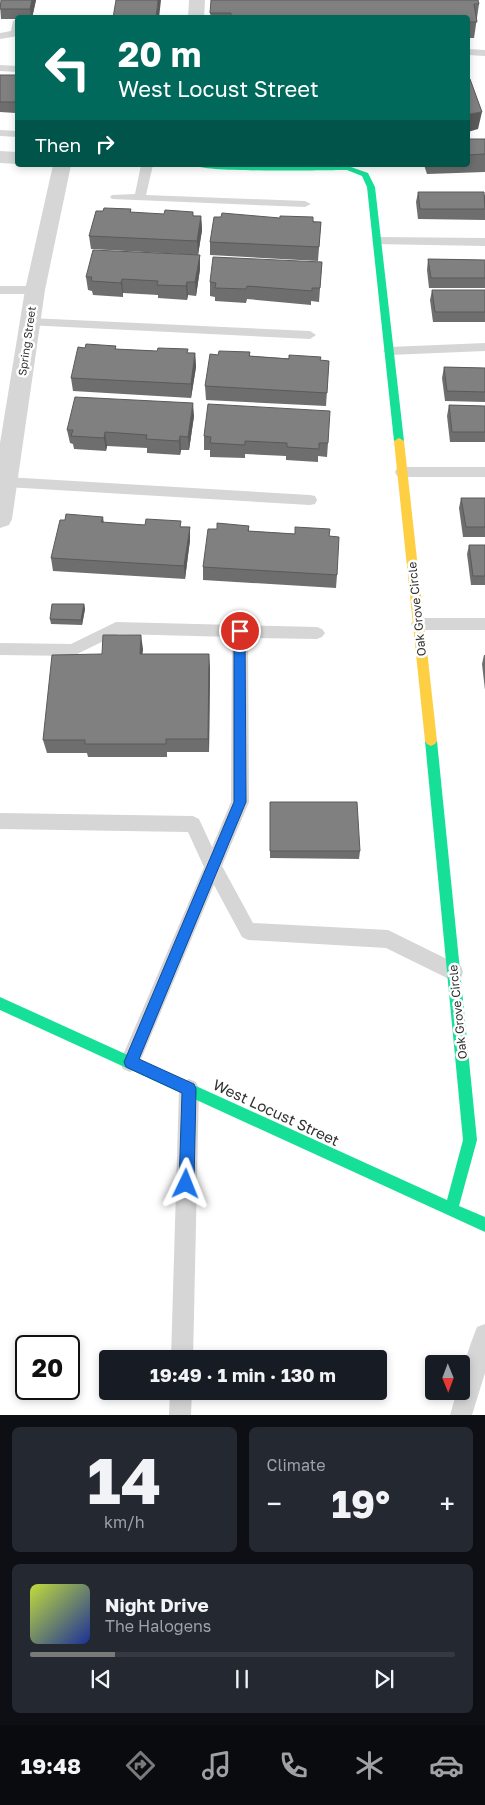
<!DOCTYPE html>
<meta charset="utf-8">
<style>
body{margin:0;font-family:"Golos Text",sans-serif;background:#242831;color:#f1f3f6;height:100vh;display:flex;flex-direction:column;font-size:19px;white-space:nowrap}
*{box-sizing:border-box;margin:0}
p{font-size:16px;color:#9ea1a6}
.icon{flex:none;width:28px;height:28px;fill:none;stroke:currentColor;stroke-width:2;stroke-linecap:round;stroke-linejoin:round}
.map{position:relative;height:1415px;overflow:hidden}
.sheet{display:flex;flex-direction:column;gap:12px;padding:12px;background:#0d0f14;flex:1}
.sheet>*{flex:none}
.guide{position:absolute;left:15px;top:15px;width:455px;height:152px;border-radius:5px;box-shadow:0 2px 8px #0003;background:#00695c;color:#fff;overflow:hidden}
.needle{width:32px;rotate:179deg}
.fabs{position:absolute;left:425px;top:1355px;display:grid;gap:10px}
.fabs a{display:grid;place-items:center;width:45px;height:45px;border-radius:5px;background:#171b24;box-shadow:0 2px 8px #0003;font-size:25px}
.speed{position:absolute;left:15px;top:1335px;display:flex;gap:10px;font-size:25px;font-weight:700;text-align:center}
.speed>*{display:grid;place-content:center;width:65px;height:65px;border-radius:50%;background:#171b24;box-shadow:0 2px 8px #0003;line-height:1}
.speed .limit{border:2px solid #111;border-radius:8px;background:#fff;color:#111}
.pin{position:absolute;display:grid;place-items:center;width:42px;height:42px;color:#fff;margin:-21px;border:2px solid #fff;border-radius:50%;box-shadow:0 1px 5px #0007}
.me{position:absolute;width:55px;margin:-28px;rotate:2deg;stroke-linejoin:round;filter:drop-shadow(0 0 4px #0008)}
.turn{display:flex;align-items:center;gap:18px;height:105px;padding:0 20px;font-size:22px}
.turn .icon{width:65px;height:65px;stroke-width:2.5}
.turn b{display:block;font-size:35px;line-height:42px}
.then{display:flex;align-items:center;height:48px;padding:0 20px;background:#0003;gap:10px;font-size:19px}
.big{font-size:38px;font-weight:700;line-height:1.1}
.sheet .widget{flex:1;display:flex;flex-direction:column;justify-content:center;gap:8px;min-width:0;padding:0 18px;border-radius:8px;background:#242831}
.sheet .dial{align-items:center;gap:0}
.dial b{font-size:65px;line-height:1}
.song{display:flex;align-items:center;gap:15px}
.cover{width:60px;height:60px;border-radius:8px;background:linear-gradient(135deg,hsl(70 70% 55%),hsl(230 70% 35%))}
.played{height:5px;border-radius:2px;background:linear-gradient(90deg,#7a7a7a 20%,#363941 20%)}
.keys{display:flex;justify-content:space-around;direction:ltr}
.heat{display:flex;justify-content:space-between;align-items:center;font-size:28px;direction:ltr}
.sheet .tiles{flex:1;display:grid;gap:12px;grid-template-columns:1fr 1fr}
.widget:last-child{grid-column:span 2}
.trip{position:absolute;left:99px;top:1350px;width:288px;height:50px;border-radius:5px;background:#171b24;box-shadow:0 2px 8px #0003;font-weight:700;line-height:50px;text-align:center}
.menu{display:flex;height:80px;justify-content:space-around;align-items:center;background:#090b0e;color:#9ea1a6}
.menu .icon{width:35px;height:35px}
.menu .current{color:#7a7a7a}
.menu b{font-size:22px;color:#f1f3f6}
.map>svg:first-child{display:block}
.lines{fill:none;stroke-linecap:round;stroke-linejoin:round}
.lane{fill:#d6d6d6;fill-rule:evenodd}
.street{fill:#d6d6d6;fill-rule:evenodd}
.fast{fill:#16e098;fill-rule:evenodd}
.slow{fill:#ffcf43;fill-rule:evenodd}
.wall{fill:#6e6e6e}
.shaded-wall{fill:#5a5a5a}
.building{fill:#808080;stroke:#5a5a5a}
.route{fill:#1a73e8;stroke:#114b97}
.labels{text-anchor:middle;stroke-width:5;stroke-linejoin:round;paint-order:stroke}
.far-street-label{font-size:11px;fill:#323232;stroke:#fff}
.street-label{font-size:12px;fill:#323232;stroke:#fff}
.near-street-label{font-size:15px;fill:#323232;stroke:#fff}
</style>
<div class="map">
<svg width="485" height="1415" viewBox="0 0 485 1415">
<rect width="100%" height="100%" fill="#fff"/>
<g class="lines">
<g class="lane">
<path d="M18,18V36L0,39V33L11,31L13,21Z"/>
<path d="M468,49L485,50V56L468,55Z"/>
<path d="M0,65L18,66V72L0,71Z"/>
<path d="M0,130L18,131V137L0,136Z"/>
<path d="M141,165H153L146,195L305,201L311,204L305,207L112,199L110,197L112,195L135,194Z"/>
<path d="M378,237L485,238V246L374,244L372,241Z"/>
<path d="M0,286H35L41,290L35,294H0Z"/>
<path d="M30,318L310,331L316,335L310,339L26,325L24,322Z"/>
<path d="M485,343V351L389,355L383,351L389,347Z"/>
<path d="M402,467H485V477H402L397,476L395,472L397,468Z"/>
<path d="M6,477L310,495L315,496L317,500L315,504L310,505L6,487L0,484L1,478Z"/>
<path d="M419,618H485V630H419L414,628L411,624L414,620Z"/>
<path d="M116,622L317,627L322,629L325,633L322,637L317,639L248,638L249,802L222,866L253,923L388,930L461,966L463,972L461,978L454,981L447,978L386,948L248,940L242,937L214,885L137,1069L130,1072L123,1069L120,1062L204,867L188,832L0,829V813L193,816L199,819L212,847L231,802L232,637L118,634L73,656L0,655V643L71,644Z"/>
<path d="M189,1079L196,1082L199,1089L193,1359H171L179,1089L182,1082Z"/>
<path d="M485,1324V1373L472,1415H450L457,1391H461C461,1370 469,1347 477,1327Z"/>
<path d="M170,1391H192L191,1415H169Z"/>
</g>
<g class="street">
<path d="M189,0H205L204,18H188Z"/>
<path d="M0,151L18,152V164L0,163Z"/>
<path d="M53,165H71L45,290L12,519L9,525L0,528V443L25,290Z"/>
</g>
<g class="fast">
<path d="M194,165L348,166L368,173L375,187L404,441L402,443L399,444L394,441L367,187L362,176L347,170C324,170 205,173 194,165Z"/>
<path d="M431,736L435,738L437,741L477,1140L459,1206L485,1217V1232L0,1010V997L447,1200L463,1140L425,741L427,738Z"/>
</g>
<path class="slow" d="M399,438L404,441L437,741L435,744L431,746L427,744L425,741L394,441Z"/>
</g>
<g class="wall">
<path d="M36,0L32,18H18V19H1L0,5Z"/>
<path d="M479,4L474,38H468V18H211L210,13Z"/>
<path d="M0,75H18L16,113L0,112Z"/>
<path d="M468,139H485V172L427,174L424,165H468Z"/>
<path d="M418,192L485,195V220L418,219L416,202Z"/>
<path d="M131,209V213L201,216L202,230L198,255L91,249L89,236L103,211Z"/>
<path d="M280,218L321,222L318,261L210,255V242Z"/>
<path d="M200,255V269L196,296L188,295L187,300L158,298V295L123,293V297L93,295L92,291L88,290L86,277Z"/>
<path d="M428,259L485,260V288H429L427,270Z"/>
<path d="M322,262L319,302L311,301V305L247,299L246,303L215,301V297L210,296V282Z"/>
<path d="M432,290H485V322H433L430,300Z"/>
<path d="M116,346V349L195,353L196,367L191,398L73,391L71,378L85,348Z"/>
<path d="M250,352V356L329,361L326,406L206,400L205,386L218,355Z"/>
<path d="M444,367L485,368V402L445,401L442,378Z"/>
<path d="M449,405L485,406V442H450L447,416Z"/>
<path d="M194,416L189,450H181L180,455L147,453V448L107,446L106,451L74,449L73,444L70,443L67,430Z"/>
<path d="M204,436L328,443L327,457L318,456V462L286,460V456L245,454V458L210,457V450H204Z"/>
<path d="M461,498H485V537H463L459,508Z"/>
<path d="M103,517L104,523L190,527V540L185,579L53,571L51,558L65,520Z"/>
<path d="M249,526V531L329,536L337,575L336,588L203,580V567L217,529Z"/>
<path d="M469,545H485V585H471L467,554Z"/>
<path d="M84,604L85,609L82,625L51,624L50,619Z"/>
<path d="M143,649L142,654L210,667L209,752H167V757H88L87,753H47L43,740L102,654Z"/>
<path d="M484,655H485V690L482,664Z"/>
<path d="M270,802L360,851L359,859L270,858Z"/>
</g>
<g class="shaded-wall">
<path d="M32,0H36L32,18H31L30,9Z"/>
<path d="M158,0H161L159,18H156Z"/>
<path d="M18,93V109L16,113L15,102Z"/>
<path d="M482,112L478,129L468,132V122L469,114Z"/>
<path d="M201,216L202,230L198,255L197,241Z"/>
<path d="M200,255V269L196,296L195,282Z"/>
<path d="M122,279L123,293V297L121,283Z"/>
<path d="M187,282L188,295L187,300L186,286Z"/>
<path d="M195,353L196,367L191,398V384Z"/>
<path d="M193,403L194,416L189,450L188,437Z"/>
<path d="M105,432L107,446L106,451L104,438Z"/>
<path d="M180,436L181,450L180,455L179,441Z"/>
<path d="M190,527V540L185,579L184,566Z"/>
<path d="M84,604L85,609L82,625L81,620Z"/>
<path d="M141,635L143,649L141,668L140,654Z"/>
<path d="M209,654L210,667L209,752L208,739Z"/>
</g>
<g class="building">
<path d="M1,0H32L30,9H0Z"/>
<path d="M116,0H158L156,18H113Z"/>
<path d="M211,0H478L479,4H474L477,22H468V18H388V17L262,16V18H231V13H210Z"/>
<path d="M0,75H18V93L15,102H0Z"/>
<path d="M468,79H470L482,112L469,114L468,112Z"/>
<path d="M468,139H485V154L468,155Z"/>
<path d="M418,192H484L485,209H420Z"/>
<path d="M104,208L131,209L130,212L164,214L165,210L193,212V216H201L197,241L89,236L96,211H103Z"/>
<path d="M222,213L280,218V216L313,217V222H321L319,247L210,242L214,217H221Z"/>
<path d="M93,250L200,255L195,282H187L186,286L157,285L158,281L122,279L121,283L91,281L92,277H86Z"/>
<path d="M213,257L322,262L320,288H312V291L247,286L246,289L215,288L216,283L210,282Z"/>
<path d="M428,259L485,260V278H431Z"/>
<path d="M432,290H485V312H435Z"/>
<path d="M86,344L116,346L115,349L157,351L158,348L188,349L187,353H195L191,384L71,378L78,347L85,348Z"/>
<path d="M219,351L250,352L249,356L289,359V355L321,357L320,360L329,361L327,393L205,386L210,354L218,355Z"/>
<path d="M444,367L485,368V392L447,391Z"/>
<path d="M75,397L193,403L188,437L180,436L179,441L146,439L147,435L105,432L104,438L71,436L73,430H67Z"/>
<path d="M208,404L330,411L328,443H319V449L287,447V443L245,441V445L210,443L211,437L204,436Z"/>
<path d="M449,405L485,406V432H452Z"/>
<path d="M461,498H485V527H466Z"/>
<path d="M66,514L103,517L101,522L145,525L146,519L181,521L180,527H190L184,566L51,558L60,520H65Z"/>
<path d="M217,523L249,526L248,531L295,534V527L330,529L329,536L339,537L337,575L203,567L208,529H217Z"/>
<path d="M469,545H485V576H473Z"/>
<path d="M52,604H84L81,620L50,619Z"/>
<path d="M103,635H141L140,654H209L208,739H166V744H85V740H43L52,655L102,654Z"/>
<path d="M270,802H357L360,851H270Z"/>
</g>
<path class="route" d="M240,626L245,631L246,802L139,1059L194,1084L196,1089L194,1184L192,1190L186,1192L181,1190L179,1184L182,1093L126,1067L124,1062L234,802V631Z"/>
<g class="labels">
<g class="far-street-label">
<text transform="translate(27 341) rotate(-82)" y="4">Spring Street</text>
</g>
<g class="street-label">
<text transform="translate(417 609) rotate(-96)" y="4">Oak Grove Circle</text>
<text transform="translate(458 1012) rotate(-96)" y="4">Oak Grove Circle</text>
</g>
<g class="near-street-label">
<text transform="translate(276 1113) rotate(25)" y="5">West Locust Street</text>
</g>
</g>
</svg>
<div class="fabs">
<a><svg class="needle" viewBox="-14 -14 28 28"><path d="M0-13l5 13h-10z" fill="#e53935"/><path d="M0 13l5-13h-10z" fill="#9ea1a6"/></svg></a>
</div>
<div class="speed"><div class="limit">20</div></div>
<div class="pin" style="left:240px;top:631px;background:#d93025"><svg class="icon" aria-label="arrive" viewBox="0 0 24 24"><path d="M6 21V4h12l-3 4 3 4H6"/></svg></div>
<svg class="me" style="left:186px;top:1184px" viewBox="-20 -20 40 40"><path d="M0-17L14 15 0 8-14 15z" fill="#1a73e8" stroke="#fff" stroke-width="4"/></svg>
<div class="trip">19:49 · 1 min · 130 m</div>
<div class="guide">
<div class="turn"><svg class="icon" aria-label="left" viewBox="0 0 24 24"><path d="M17 20v-9H6M10 6l-5 5 5 5"/></svg><div><b>20 m</b>West Locust Street</div></div>
<div class="then">Then<svg class="icon" aria-label="right" viewBox="0 0 24 24"><path d="M7 20v-9h11M14 6l5 5-5 5"/></svg></div>
</div>
</div>
<section class="sheet">
<div class="tiles">
<div class="widget dial"><b>14</b><p>km/h</p></div>
<div class="widget"><p>Climate</p>
<div class="heat"><a>−</a><b class="big">19°</b><a>+</a></div>
</div>
<div class="widget">
<div class="song"><i class="cover"></i><div><b>Night Drive</b><p>The Halogens</p></div></div>
<div class="played"></div>
<div class="keys"><svg class="icon" aria-label="previous" viewBox="0 0 24 24"><path d="M18 5L8 12l10 7zM5 5v14"/></svg><svg class="icon" aria-label="pause" viewBox="0 0 24 24"><path d="M8 5v14M16 5v14"/></svg><svg class="icon" aria-label="next" viewBox="0 0 24 24"><path d="M6 5l10 7-10 7zM19 5v14"/></svg></div>
</div>
</div>
</section>
<nav class="menu">
<b>19:48</b>
<svg class="icon current" aria-label="directions" viewBox="0 0 24 24"><path d="M12 3l9 9-9 9-9-9zM9 14v-3h6M13 9l2 2-2 2"/></svg>
<svg class="icon" aria-label="music" viewBox="0 0 24 24"><path d="M9 18V5l10-2v13"/><circle cx="6" cy="18" r="3"/><circle cx="16" cy="16" r="3"/></svg>
<svg class="icon" aria-label="phone" viewBox="0 0 24 24"><path d="M5 4h4l2 5-3 2q2 4 5 5l2-3 5 2v4C11 20 4 13 5 4z"/></svg>
<svg class="icon" aria-label="climate" viewBox="0 0 24 24"><path d="M12 3v18M4 7l16 10M4 17L20 7"/></svg>
<svg class="icon" aria-label="car" viewBox="0 0 24 24"><path d="M5 17H2v-5l4-1 3-4h7l3 4 3 1v5h-3M9 17h6M6 11h13"/><circle cx="7" cy="17" r="2"/><circle cx="17" cy="17" r="2"/></svg>
</nav>
